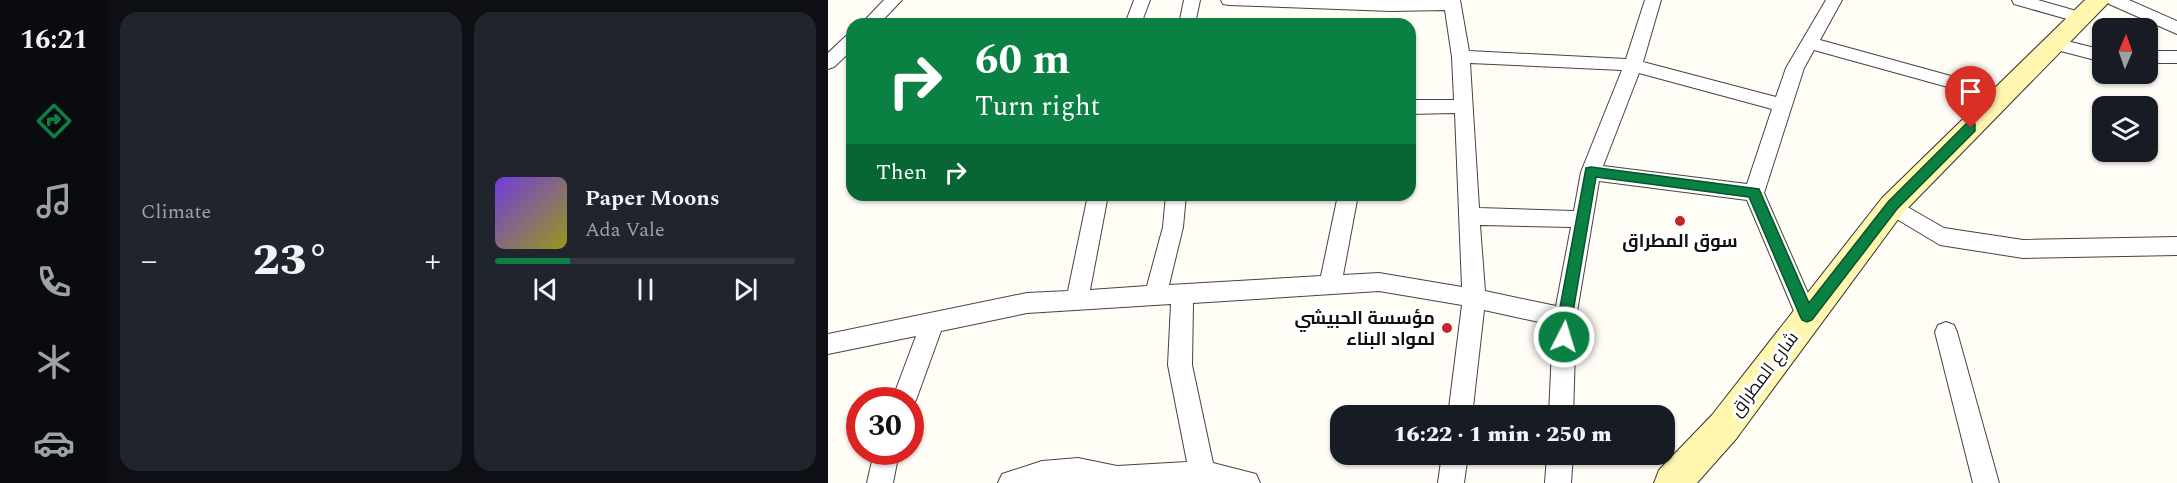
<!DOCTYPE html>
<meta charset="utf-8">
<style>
body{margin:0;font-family:Spectral,Cairo,serif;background:#20242c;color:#f1f3f6;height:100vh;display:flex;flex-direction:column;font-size:22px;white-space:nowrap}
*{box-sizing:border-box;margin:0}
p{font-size:20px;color:#9ea1a6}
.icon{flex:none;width:33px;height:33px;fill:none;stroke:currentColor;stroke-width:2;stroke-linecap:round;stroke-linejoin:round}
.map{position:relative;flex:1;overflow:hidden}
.details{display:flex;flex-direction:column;gap:12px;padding:12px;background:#0d0f14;width:720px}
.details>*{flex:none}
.top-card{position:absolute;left:18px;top:18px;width:570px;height:183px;border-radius:18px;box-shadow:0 2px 4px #0004;background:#0b8043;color:#fff;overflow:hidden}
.needle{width:39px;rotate:2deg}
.controls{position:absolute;left:1264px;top:18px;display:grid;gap:12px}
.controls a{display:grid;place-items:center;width:66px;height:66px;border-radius:12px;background:#171b24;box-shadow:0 2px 4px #0004;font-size:30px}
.speed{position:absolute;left:18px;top:387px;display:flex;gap:12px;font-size:30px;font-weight:700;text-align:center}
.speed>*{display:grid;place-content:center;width:78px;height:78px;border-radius:50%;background:#171b24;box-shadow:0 2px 4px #0004;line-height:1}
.speed .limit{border:9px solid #d22;background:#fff;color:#111}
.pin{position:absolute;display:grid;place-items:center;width:51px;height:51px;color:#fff;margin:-62px -26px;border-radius:50% 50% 50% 0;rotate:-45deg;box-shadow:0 0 6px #0007}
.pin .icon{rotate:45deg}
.me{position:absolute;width:66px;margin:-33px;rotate:5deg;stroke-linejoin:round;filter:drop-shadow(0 0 4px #0008)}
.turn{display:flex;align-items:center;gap:21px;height:126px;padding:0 30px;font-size:27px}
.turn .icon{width:78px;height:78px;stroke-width:2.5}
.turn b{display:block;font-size:42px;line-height:51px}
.then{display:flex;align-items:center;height:57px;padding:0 30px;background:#0003;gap:12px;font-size:22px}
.big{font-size:45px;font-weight:800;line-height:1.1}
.details .widget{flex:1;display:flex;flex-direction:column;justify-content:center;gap:9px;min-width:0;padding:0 21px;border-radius:18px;background:#20242c}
.song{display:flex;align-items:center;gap:18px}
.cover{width:72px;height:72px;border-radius:9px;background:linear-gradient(135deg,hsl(260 70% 55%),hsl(60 70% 35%))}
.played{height:6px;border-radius:3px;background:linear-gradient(90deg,#0b8043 25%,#363941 25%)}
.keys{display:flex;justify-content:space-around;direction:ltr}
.heat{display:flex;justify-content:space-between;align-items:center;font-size:33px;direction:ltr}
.details .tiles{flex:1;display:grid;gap:12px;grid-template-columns:repeat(2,1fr)}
.trip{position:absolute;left:502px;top:405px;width:345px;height:60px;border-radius:18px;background:#171b24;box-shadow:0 2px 4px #0004;font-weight:800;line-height:60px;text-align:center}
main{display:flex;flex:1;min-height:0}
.tabs{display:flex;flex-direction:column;width:108px;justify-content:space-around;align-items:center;background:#090b0e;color:#9ea1a6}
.tabs .icon{width:42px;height:42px}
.tabs .active{color:#0b8043}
.tabs b{font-size:27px;color:#f1f3f6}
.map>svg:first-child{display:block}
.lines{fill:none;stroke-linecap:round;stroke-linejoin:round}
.street-casing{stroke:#444;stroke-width:2}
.secondary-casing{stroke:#333;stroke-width:2}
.street{fill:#fff;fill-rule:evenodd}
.secondary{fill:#fff6b0;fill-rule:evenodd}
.route{fill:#0b8043;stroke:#07532c;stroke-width:1.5}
.poi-dot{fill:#c4262e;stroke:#fff;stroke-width:2}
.labels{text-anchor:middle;stroke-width:6;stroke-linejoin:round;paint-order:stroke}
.poi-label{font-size:18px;font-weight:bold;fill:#111;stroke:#fff}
.street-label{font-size:18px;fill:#111;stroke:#fff}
</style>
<main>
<nav class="tabs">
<b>16:21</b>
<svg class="icon active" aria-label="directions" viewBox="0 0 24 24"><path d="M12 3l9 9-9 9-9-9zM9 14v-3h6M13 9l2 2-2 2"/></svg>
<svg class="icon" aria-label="music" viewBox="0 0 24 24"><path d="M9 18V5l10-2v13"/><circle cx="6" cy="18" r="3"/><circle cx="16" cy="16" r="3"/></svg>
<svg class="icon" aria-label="phone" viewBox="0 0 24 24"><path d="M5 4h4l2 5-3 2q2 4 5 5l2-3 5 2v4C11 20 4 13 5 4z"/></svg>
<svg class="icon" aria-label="climate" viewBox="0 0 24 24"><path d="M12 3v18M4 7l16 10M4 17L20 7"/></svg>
<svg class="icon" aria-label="car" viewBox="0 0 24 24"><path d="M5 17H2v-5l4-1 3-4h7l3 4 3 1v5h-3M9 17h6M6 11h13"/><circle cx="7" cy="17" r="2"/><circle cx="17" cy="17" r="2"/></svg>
</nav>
<section class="details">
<div class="tiles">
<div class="widget"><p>Climate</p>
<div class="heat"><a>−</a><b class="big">23°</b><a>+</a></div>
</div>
<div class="widget">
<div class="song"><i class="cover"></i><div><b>Paper Moons</b><p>Ada Vale</p></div></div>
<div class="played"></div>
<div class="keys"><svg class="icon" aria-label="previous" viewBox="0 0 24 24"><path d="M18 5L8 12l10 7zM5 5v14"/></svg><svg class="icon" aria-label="pause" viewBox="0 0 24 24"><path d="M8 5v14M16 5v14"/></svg><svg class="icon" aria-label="next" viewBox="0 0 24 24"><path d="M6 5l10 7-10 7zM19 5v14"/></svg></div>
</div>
</div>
</section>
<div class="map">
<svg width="1349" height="483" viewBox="0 0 1349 483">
<rect width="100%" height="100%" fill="#fffdf5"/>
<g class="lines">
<defs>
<g id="street">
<path d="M56,0H74L51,24H33Z"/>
<path d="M306,0H322L313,24H297Z"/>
<path d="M356,0H372L367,24H351Z"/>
<path d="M393,0H632L641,51L798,59L817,0H833L815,62L948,97L958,68L998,0H1014L992,40L1174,90L1180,91L1183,96L1180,101L1174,102L986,50L976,68L936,193L990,316L987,323L979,326L971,323L919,200L771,181L748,318L745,416H721L725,325L656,310L644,416H620L634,305L551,291L365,303L364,365L385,463L428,474L432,483H170L174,474L214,461L250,458L289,466L359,462L340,365L343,304L199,313L113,331L88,400L82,409V400H64L88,336L0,354V334L199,293L240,291L260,195H280L262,290L319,286L335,227L338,195H358L355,227L341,285L493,276L510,195H530L515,275L551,273L634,287L627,113L582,114V100H626L624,57L617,10L563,11L401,5L395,4ZM642,63L794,70L753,172L746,211L651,208ZM811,73L944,109L919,184L775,166ZM652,225L743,227L728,306L657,291Z"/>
<path d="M1184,0H1210L1259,14L1261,18L1259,22L1253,23L1186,4Z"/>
<path d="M1279,0H1301L1349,21V34L1281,4Z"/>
<path d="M24,34V50L6,67L0,69V53L18,36Z"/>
<path d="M1227,38L1275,50V62L1221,48L1218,44L1221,40Z"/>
<rect x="1320" y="51" width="29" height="12"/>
<path d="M1064,198L1116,228L1195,240L1349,237V255L1195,258L1112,245L1057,212L1054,206L1057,200Z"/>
<path d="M1118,322L1126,325L1129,332L1171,483H1145L1107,332L1110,325Z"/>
<path d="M46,452H71L65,483H39Z"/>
<path d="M614,454H640L636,483H610Z"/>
<path d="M719,454H745L743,483H717Z"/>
</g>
<path id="secondary" d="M1257,0H1283L1074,214L908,439L869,483H826L831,470L884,415L1054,198Z"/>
</defs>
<use href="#street" class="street-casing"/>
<use href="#secondary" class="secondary-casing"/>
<use href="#street" class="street"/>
<use href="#secondary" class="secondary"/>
</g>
<path class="route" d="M1143,123L1147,124V131L1069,209L984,320L979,322L974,320L972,316L921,197L768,177L744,318L741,342L736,344L731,342L729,337L730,318L758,168L763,167L931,189L981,303L1060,202L1138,124Z"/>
<g class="poi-dot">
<circle cx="852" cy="221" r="6"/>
<circle cx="619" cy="328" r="6"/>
</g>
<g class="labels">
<g class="poi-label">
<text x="852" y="247">سوق المطراق</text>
<text x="607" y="324" text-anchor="end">مؤسسة الحبيشي<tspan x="607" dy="21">لمواد البناء</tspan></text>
</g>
<g class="street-label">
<text transform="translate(936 374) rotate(-53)" y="6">شارع المطراق</text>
</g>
</g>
</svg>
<div class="controls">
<a><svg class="needle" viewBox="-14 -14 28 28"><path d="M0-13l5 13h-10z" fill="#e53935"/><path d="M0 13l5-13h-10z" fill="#9ea1a6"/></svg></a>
<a><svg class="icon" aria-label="layers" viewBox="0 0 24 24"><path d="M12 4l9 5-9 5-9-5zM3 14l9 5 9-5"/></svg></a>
</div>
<div class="speed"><div class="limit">30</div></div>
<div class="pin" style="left:1143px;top:128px;background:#d93025"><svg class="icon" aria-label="arrive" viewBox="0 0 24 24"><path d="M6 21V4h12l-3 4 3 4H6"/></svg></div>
<svg class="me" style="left:736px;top:337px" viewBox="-20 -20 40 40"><circle r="17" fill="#0b8043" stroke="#fff" stroke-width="3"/><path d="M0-11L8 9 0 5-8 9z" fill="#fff"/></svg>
<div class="trip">16:22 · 1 min · 250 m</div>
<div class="top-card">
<div class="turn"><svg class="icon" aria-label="right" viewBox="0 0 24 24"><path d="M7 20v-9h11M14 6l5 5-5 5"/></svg><div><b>60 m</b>Turn right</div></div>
<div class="then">Then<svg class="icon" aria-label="right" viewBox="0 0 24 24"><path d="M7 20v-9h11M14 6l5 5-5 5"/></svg></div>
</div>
</div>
</main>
